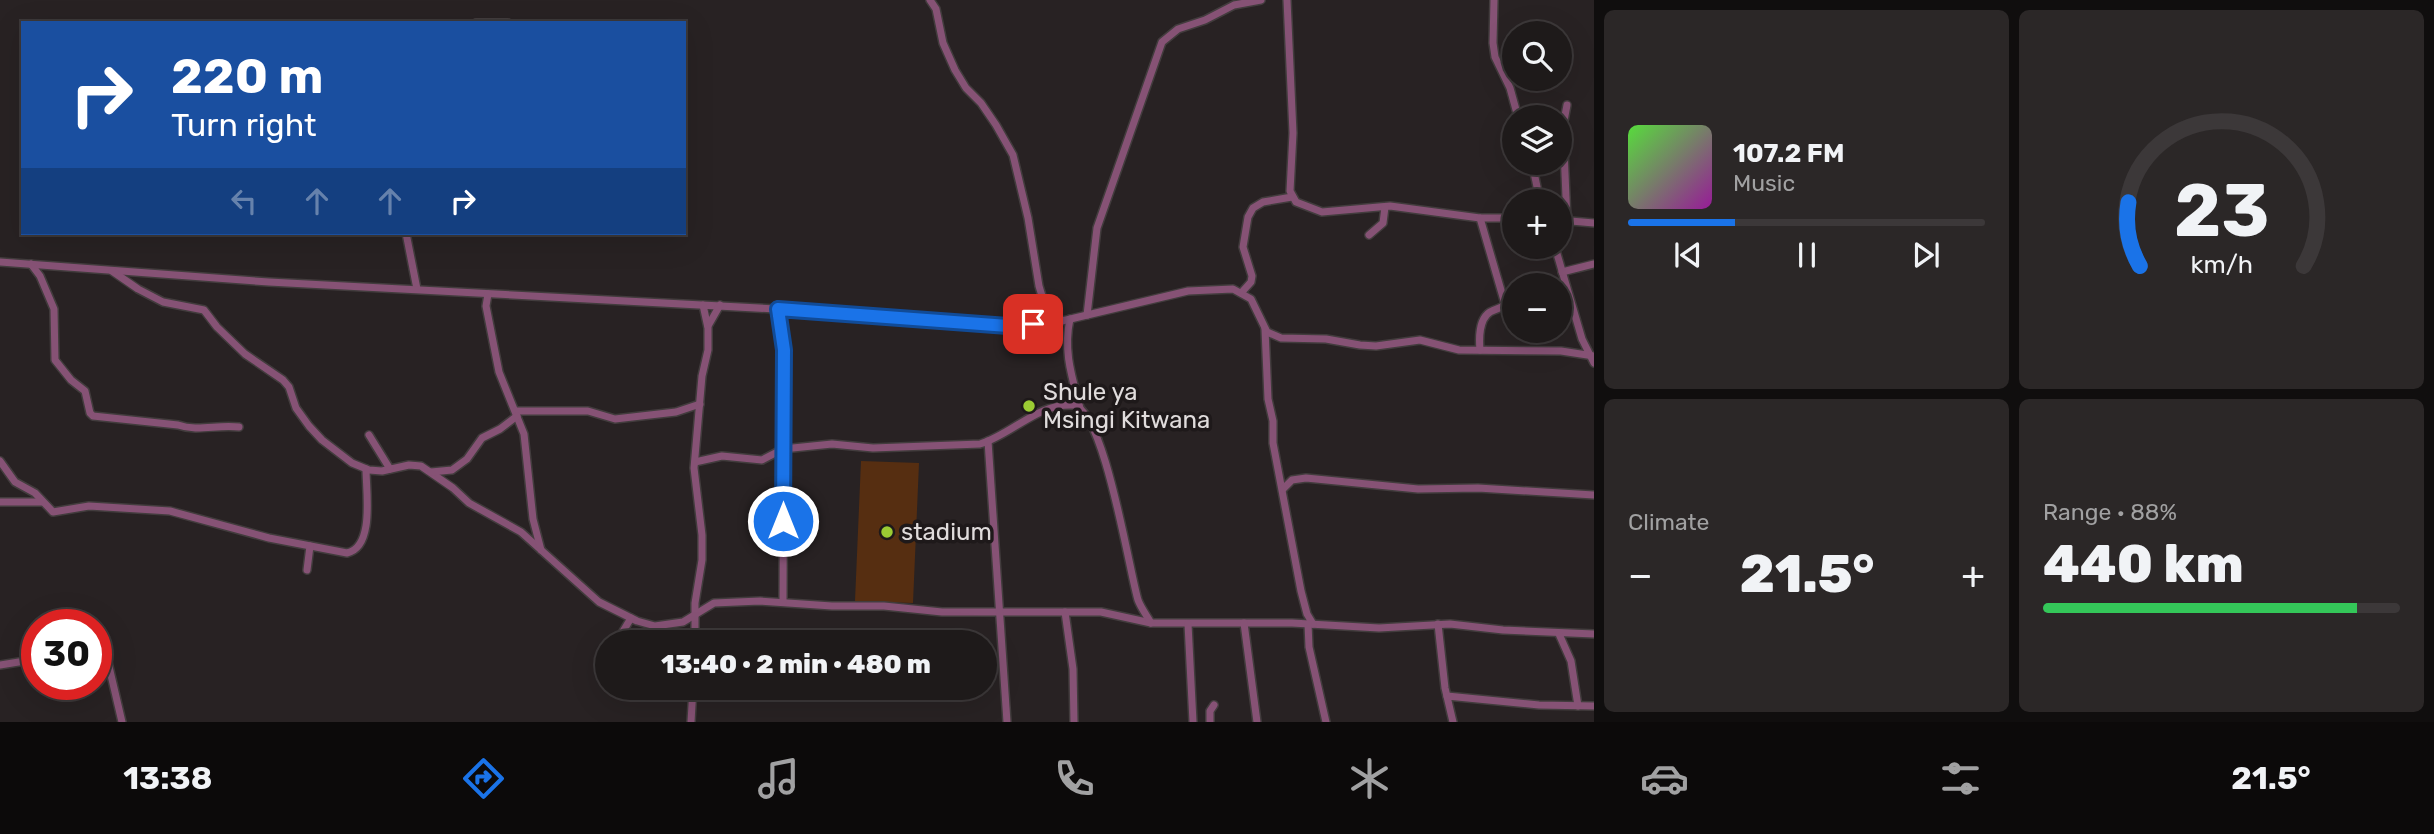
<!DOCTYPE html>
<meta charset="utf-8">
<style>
body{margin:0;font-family:Rubik,sans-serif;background:#2b2727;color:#f1f3f6;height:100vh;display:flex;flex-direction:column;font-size:26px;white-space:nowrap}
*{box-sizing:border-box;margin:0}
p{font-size:23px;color:#a1a1a2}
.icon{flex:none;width:38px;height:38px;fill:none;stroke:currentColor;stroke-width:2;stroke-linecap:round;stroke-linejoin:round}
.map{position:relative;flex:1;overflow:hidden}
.side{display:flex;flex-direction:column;gap:10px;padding:10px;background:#100e0e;width:840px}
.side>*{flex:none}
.banner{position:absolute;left:21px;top:21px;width:665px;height:214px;border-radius:0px;box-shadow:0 7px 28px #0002,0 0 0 2px #3c3839;background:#1a4fa0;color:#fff;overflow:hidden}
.fabs{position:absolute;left:1502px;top:21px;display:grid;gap:14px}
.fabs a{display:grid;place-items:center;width:70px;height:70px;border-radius:50%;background:#1e1a1a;box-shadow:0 7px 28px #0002,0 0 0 2px #3c3839;font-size:35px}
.speed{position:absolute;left:21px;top:609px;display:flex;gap:14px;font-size:35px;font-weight:700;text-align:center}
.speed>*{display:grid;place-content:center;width:91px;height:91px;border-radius:50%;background:#1e1a1a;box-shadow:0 7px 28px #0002,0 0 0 2px #3c3839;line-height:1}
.speed .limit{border:10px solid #d22;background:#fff;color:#111}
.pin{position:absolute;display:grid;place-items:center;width:60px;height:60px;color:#fff;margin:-30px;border-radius:14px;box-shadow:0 4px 10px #0006}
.me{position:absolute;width:77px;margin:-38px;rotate:0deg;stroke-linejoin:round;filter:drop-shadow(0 0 5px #0008)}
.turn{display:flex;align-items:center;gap:24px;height:147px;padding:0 35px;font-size:32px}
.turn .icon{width:91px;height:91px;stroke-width:2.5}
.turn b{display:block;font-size:49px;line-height:60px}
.lanes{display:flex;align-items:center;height:66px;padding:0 35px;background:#0003;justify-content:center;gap:35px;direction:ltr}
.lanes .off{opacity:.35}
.big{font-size:52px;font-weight:800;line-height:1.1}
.side .card{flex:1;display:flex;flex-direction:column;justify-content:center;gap:10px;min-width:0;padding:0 24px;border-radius:10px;background:#2b2727}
.side .dial{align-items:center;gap:0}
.dial svg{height:182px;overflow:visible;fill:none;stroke:#3c3839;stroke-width:7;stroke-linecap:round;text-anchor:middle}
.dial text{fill:#f1f3f6;stroke:none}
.song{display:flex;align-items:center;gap:21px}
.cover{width:84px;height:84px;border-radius:10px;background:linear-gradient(135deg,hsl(110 70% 55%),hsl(300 70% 35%))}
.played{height:7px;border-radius:4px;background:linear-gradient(90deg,#1a73e8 30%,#3c3839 30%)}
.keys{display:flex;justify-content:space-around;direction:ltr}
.heat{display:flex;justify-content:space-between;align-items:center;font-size:38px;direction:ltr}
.charge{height:10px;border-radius:5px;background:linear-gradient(90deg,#34c759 88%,#3c3839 0)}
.side .tiles{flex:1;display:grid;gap:10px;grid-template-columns:repeat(2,1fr)}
.trip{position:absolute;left:595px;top:630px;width:402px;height:70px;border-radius:35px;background:#1e1a1a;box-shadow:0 7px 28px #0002,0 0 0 2px #3c3839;font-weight:800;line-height:70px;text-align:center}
.tabs{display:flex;height:112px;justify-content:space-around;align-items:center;background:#0c0a0a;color:#a1a1a2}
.tabs .icon{width:49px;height:49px}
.tabs .on{color:#1a73e8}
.tabs b{font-size:32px;color:#f1f3f6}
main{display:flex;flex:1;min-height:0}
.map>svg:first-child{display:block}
.green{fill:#562e11}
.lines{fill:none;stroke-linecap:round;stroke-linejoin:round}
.street-casing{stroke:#423c3d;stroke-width:10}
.street{stroke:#865275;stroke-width:7}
.route-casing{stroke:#114b97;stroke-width:18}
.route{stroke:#1a73e8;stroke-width:12}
.poi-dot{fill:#9bcb33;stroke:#1e191a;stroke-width:2.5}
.labels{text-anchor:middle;stroke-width:7;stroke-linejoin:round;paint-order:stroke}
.poi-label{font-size:24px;fill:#e0dcdc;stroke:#1e191a;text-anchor:start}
</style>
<main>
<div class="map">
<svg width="1594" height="722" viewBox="0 0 1594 722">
<rect width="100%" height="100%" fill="#282223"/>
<path class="green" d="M861,461L919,463L913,603L855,601Z"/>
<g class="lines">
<defs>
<g id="street">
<path d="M930,0L936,9L943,43L955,70L966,88L981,103L996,125L1013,155L1028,218L1039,286L1042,296L1058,321"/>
<path d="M1287,0L1293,133L1290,191L1296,202L1322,212L1390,206L1480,218H1514"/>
<path d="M1494,0L1493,43L1495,57L1510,88L1518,117"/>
<path d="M476,23H508"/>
<path d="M1567,105L1563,126L1567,221"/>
<path d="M1532,163L1540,201"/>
<path d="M1559,220L1594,223"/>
<path d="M406,233L417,289"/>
<path d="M1369,235L1383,223L1385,207"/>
<path d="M1555,247L1582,339L1594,363"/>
<path d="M0,262L269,282L832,312L1008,326L1062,321L1188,291L1233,289L1251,299L1267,332L1281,338L1326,339L1360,345L1376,346L1420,340L1459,350L1561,351L1594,356"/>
<path d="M31,264L40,276L54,309L55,360L71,380L85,391L90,413L93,416L178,425C198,432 218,424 239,427"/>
<path d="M112,271L138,289L163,302L204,310L217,327L245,354L283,380L289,387L296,408L309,426L322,440L352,463L369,470L382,471L409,465L421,466L453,488L469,503L521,532L599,602L637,621L655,626L683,622L714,603L760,601L832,606H884L942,612H1101L1151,623H1292L1379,628L1450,624L1503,630L1594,634"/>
<path d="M1562,272L1594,264"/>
<path d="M1242,292L1251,282L1252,276L1243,247L1248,217L1253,208L1263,202L1292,197"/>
<path d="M488,294L486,306L499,372L524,434L533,519L541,550"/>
<path d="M777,309L784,350L783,602"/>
<path d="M1087,315L1097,228L1162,42L1178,29L1205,20L1234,5L1261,0"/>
<path d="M1070,319C1063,351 1072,377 1080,408"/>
<path d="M708,326L720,305"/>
<path d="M1265,329L1268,399L1273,421V443L1301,591L1307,614L1313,624"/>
<path d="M1480,350C1479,339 1479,319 1490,312C1497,308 1501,309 1505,304L1480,218"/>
<path d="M516,411H588L615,419L676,412L700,404"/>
<path d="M369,435L390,469"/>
<path d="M988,441L1007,722"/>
<path d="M0,461L15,482L35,493L53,512L89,506L170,511L269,538L347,553C375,547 366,491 366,469"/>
<path d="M695,462L722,456L762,460L783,449L832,444L873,448L980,444C1011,435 1038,403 1073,405C1104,408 1129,570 1138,600C1141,608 1147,616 1151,623"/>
<path d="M431,472L452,470L467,459L482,438L500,429L517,416"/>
<path d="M1283,489L1292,480L1306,478L1418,489L1478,488L1594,495"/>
<path d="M0,502H42"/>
<path d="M307,570L310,546"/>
<path d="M1065,612L1073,669L1074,722"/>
<path d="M1244,623L1257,722"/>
<path d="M1188,624L1193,722"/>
<path d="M1308,624L1309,647L1326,722"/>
<path d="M1438,624L1445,688L1453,722"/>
<path d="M622,633L631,618"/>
<path d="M1559,634L1571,661L1578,706"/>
<path d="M695,642V603L702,560V535L694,468L702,376L708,350V328L703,305"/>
<path d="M96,654H104L107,658L122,722"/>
<path d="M0,665L37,659"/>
<path d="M1447,696L1539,705L1594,706"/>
<path d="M691,722L693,688"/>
<path d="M1210,722V711L1214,705"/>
</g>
</defs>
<use href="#street" class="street-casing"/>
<use href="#street" class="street"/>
</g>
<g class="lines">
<defs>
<path id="route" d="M783,521L784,350L778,309L1008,326L1033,324"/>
</defs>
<use href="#route" class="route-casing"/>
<use href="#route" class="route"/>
</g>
<g class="poi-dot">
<circle cx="1029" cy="406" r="7"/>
<circle cx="887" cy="532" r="7"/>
</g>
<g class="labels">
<g class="poi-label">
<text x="1043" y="400">Shule ya<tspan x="1043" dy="28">Msingi Kitwana</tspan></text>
<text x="901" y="540">stadium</text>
</g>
</g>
</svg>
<div class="fabs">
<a><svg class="icon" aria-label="search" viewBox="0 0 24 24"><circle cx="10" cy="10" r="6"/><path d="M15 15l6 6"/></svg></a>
<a><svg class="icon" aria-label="layers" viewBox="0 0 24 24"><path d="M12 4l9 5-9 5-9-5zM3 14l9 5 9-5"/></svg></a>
<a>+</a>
<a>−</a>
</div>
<div class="speed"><div class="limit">30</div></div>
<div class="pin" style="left:1033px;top:324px;background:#d93025"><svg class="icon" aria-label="arrive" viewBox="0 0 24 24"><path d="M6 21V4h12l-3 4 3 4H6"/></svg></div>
<svg class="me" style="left:783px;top:521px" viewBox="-20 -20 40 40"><circle r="17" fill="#1a73e8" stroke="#fff" stroke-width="3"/><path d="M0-11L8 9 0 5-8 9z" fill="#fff"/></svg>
<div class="trip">13:40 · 2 min · 480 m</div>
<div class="banner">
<div class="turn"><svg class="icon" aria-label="right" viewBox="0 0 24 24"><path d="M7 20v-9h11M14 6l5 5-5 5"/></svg><div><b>220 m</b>Turn right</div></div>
<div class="lanes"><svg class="icon off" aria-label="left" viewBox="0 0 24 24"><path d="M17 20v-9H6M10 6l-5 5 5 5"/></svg><svg class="icon off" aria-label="ahead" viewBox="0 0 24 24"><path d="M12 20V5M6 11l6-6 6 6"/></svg><svg class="icon off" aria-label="ahead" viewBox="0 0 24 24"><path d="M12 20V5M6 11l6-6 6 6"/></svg><svg class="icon" aria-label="right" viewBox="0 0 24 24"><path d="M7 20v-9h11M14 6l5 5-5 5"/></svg></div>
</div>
</div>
<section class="side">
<div class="tiles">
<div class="card">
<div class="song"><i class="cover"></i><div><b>107.2 FM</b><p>Music</p></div></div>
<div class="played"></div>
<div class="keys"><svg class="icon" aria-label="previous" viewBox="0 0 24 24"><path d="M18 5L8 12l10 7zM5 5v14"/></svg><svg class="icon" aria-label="pause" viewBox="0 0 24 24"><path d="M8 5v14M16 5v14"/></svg><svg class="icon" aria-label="next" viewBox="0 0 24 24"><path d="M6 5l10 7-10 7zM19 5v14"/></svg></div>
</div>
<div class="card dial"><svg viewBox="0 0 100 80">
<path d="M14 69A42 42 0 1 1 86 69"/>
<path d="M14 69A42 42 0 0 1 9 41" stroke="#1a73e8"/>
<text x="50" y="56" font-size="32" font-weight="700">23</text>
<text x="50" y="72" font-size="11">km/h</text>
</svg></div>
<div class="card"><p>Climate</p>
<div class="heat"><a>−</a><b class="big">21.5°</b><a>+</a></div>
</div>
<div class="card"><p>Range · 88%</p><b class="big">440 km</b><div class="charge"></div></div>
</div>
</section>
</main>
<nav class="tabs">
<b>13:38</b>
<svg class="icon on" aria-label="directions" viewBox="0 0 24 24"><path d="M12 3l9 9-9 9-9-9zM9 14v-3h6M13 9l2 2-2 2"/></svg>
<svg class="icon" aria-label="music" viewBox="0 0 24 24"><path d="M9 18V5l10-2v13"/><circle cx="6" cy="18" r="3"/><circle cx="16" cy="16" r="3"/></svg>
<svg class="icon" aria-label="phone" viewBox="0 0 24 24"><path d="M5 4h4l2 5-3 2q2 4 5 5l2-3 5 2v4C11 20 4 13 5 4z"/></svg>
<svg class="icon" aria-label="climate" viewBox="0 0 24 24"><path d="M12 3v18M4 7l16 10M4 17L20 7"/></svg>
<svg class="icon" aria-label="car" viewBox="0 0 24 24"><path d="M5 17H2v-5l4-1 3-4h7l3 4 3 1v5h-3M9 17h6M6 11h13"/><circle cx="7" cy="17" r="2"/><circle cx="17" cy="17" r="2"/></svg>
<svg class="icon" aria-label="filters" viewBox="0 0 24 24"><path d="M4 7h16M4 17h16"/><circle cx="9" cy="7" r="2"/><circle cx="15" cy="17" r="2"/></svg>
<b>21.5°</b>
</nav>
